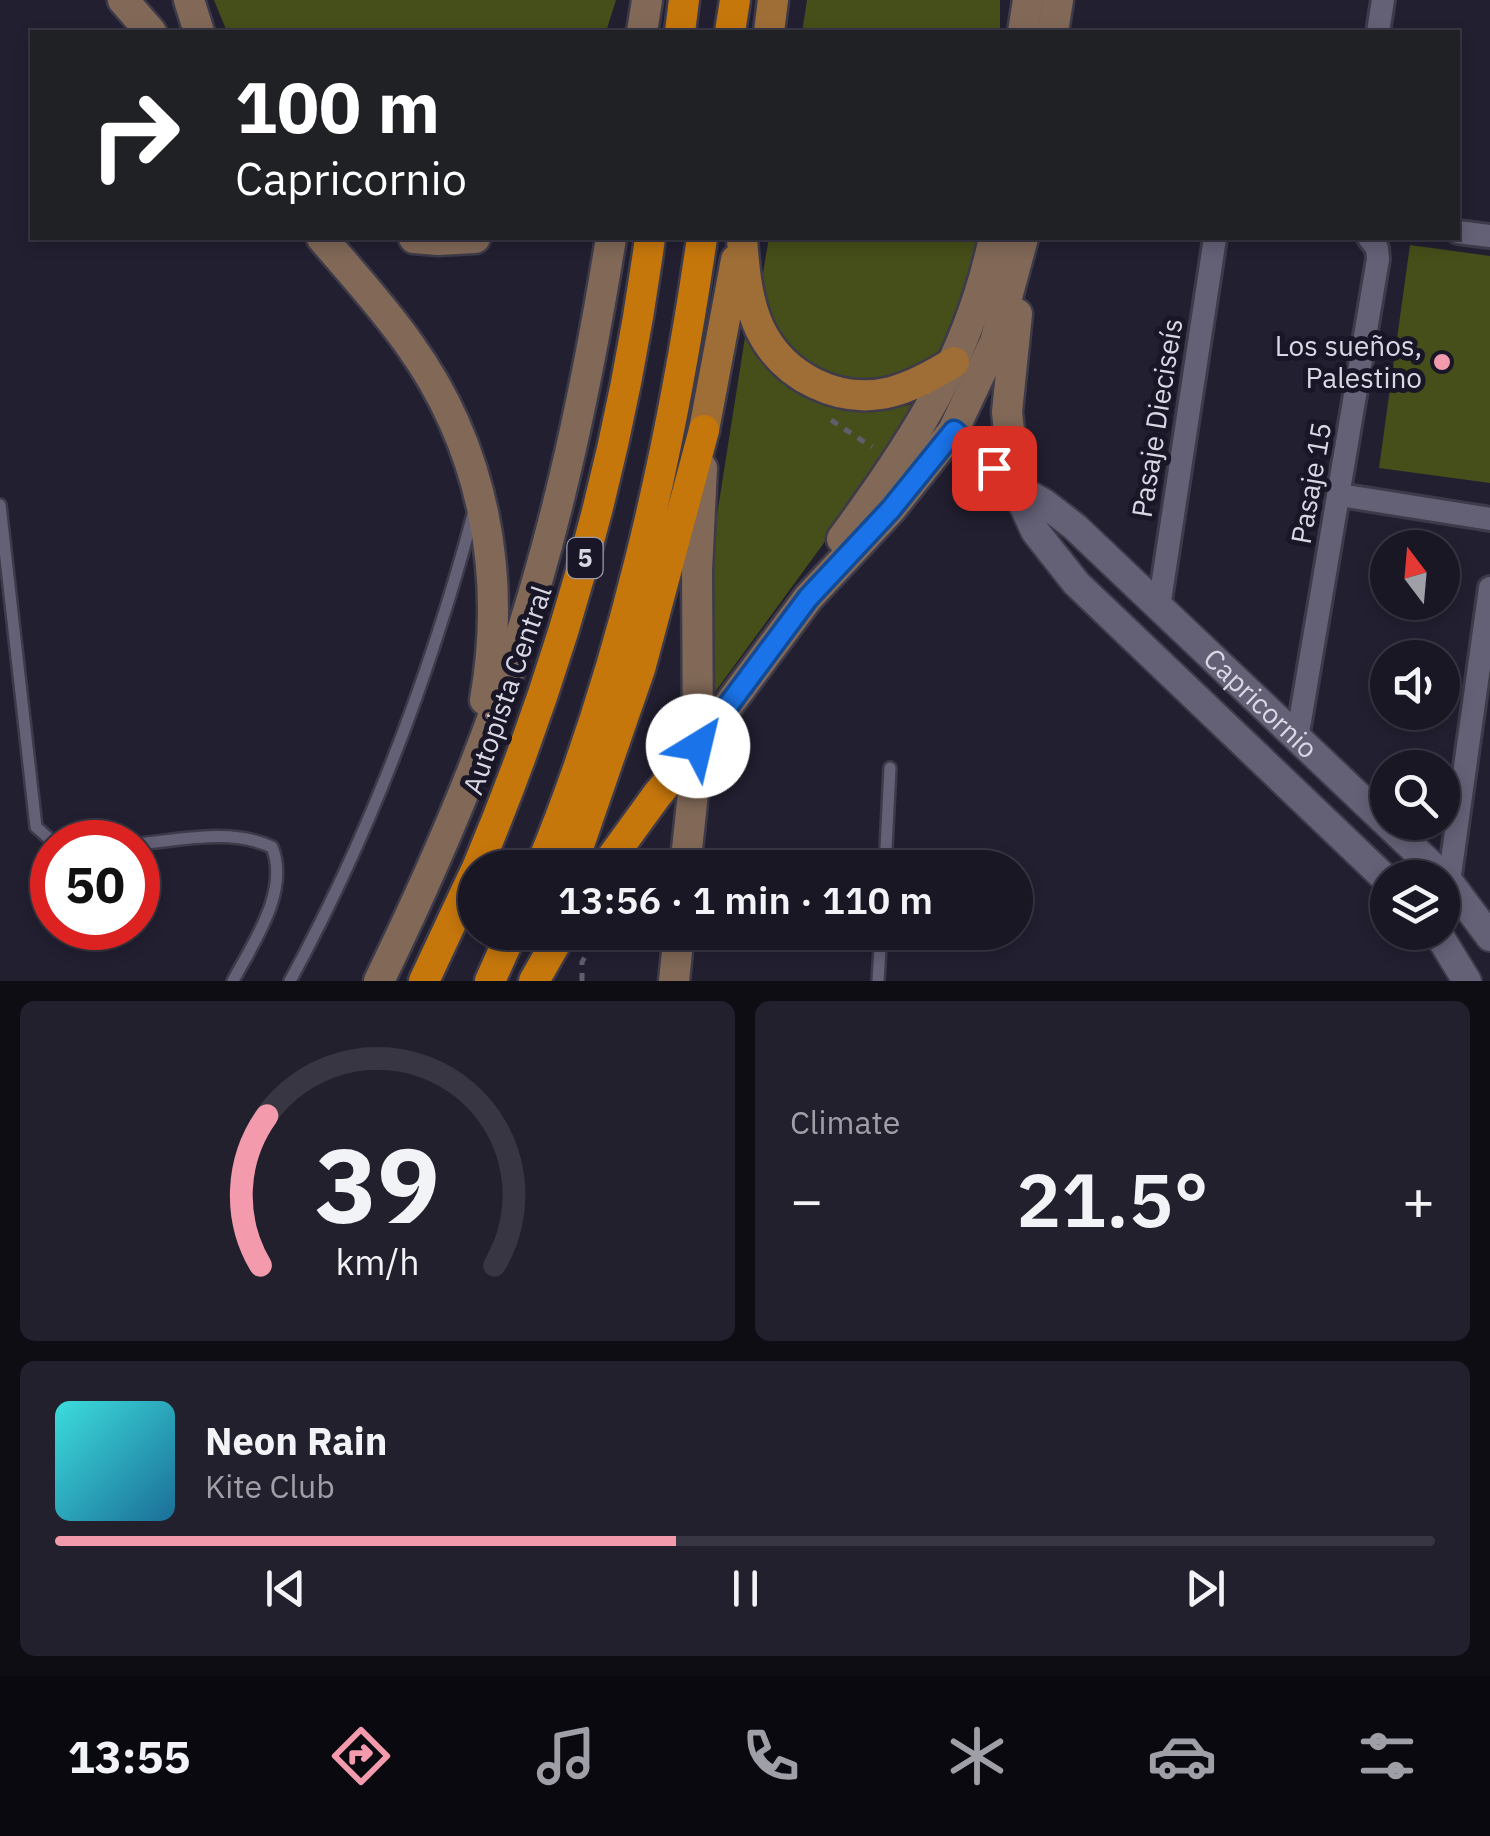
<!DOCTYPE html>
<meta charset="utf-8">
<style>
body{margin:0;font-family:"IBM Plex Sans",sans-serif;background:#23202d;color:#f1f3f6;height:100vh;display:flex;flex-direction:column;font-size:38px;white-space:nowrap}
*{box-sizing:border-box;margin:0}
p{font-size:32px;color:#9f9fa7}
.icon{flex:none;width:55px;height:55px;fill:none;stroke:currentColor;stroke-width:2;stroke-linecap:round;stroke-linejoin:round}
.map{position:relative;height:981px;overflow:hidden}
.details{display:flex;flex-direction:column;gap:20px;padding:20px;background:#0e0d14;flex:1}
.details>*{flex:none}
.hud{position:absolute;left:30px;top:30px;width:1430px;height:210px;border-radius:0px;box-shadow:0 5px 15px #0003,0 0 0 2px #383642;background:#202124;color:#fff;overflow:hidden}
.needle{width:65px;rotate:344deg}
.tools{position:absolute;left:1370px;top:530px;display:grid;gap:20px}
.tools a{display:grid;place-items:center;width:90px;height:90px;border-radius:50%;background:#1a1725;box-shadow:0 5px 15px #0003,0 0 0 2px #383642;font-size:50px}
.speed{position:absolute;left:30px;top:820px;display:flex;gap:20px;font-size:50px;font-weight:700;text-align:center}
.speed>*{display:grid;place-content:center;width:130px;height:130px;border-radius:50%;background:#1a1725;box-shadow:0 5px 15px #0003,0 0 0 2px #383642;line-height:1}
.speed .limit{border:15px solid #d22;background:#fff;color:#111}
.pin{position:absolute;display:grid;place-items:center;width:85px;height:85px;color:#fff;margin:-42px;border-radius:20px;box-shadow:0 5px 15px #0006}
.me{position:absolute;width:110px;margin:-55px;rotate:36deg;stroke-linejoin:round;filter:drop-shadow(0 0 8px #0008)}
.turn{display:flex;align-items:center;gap:35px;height:210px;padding:0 40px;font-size:45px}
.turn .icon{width:130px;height:130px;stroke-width:2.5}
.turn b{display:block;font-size:70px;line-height:85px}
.big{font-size:75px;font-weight:600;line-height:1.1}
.details .card{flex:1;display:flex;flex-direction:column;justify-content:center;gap:15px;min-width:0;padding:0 35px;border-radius:15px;background:#23202d}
.details .dial{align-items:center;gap:0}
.dial svg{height:260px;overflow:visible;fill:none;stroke:#383642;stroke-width:7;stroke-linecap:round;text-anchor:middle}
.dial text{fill:#f1f3f6;stroke:none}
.song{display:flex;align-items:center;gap:30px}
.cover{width:120px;height:120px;border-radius:15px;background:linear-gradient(135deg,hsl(180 70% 55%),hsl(200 70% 35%))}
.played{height:10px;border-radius:5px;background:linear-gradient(90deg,#f39aac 45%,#383642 45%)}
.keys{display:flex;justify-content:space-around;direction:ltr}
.heat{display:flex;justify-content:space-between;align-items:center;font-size:55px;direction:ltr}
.details .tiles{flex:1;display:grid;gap:20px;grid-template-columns:1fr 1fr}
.card:last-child{grid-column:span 2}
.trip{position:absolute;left:458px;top:850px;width:575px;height:100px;border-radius:50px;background:#1a1725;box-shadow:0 5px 15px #0003,0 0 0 2px #383642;font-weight:600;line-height:100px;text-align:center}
.tabs{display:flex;height:160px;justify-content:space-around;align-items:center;background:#0a090f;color:#9f9fa7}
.tabs .icon{width:70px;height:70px}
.tabs .on{color:#f39aac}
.tabs b{font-size:45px;color:#f1f3f6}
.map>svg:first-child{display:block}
.green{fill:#464e19}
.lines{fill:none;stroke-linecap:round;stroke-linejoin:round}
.service-casing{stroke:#3d3a49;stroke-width:16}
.minor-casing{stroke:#3d3a49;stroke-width:28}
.tertiary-casing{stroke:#3d3a49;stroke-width:32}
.secondary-casing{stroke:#3d3a49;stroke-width:35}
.primary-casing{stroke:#3d3a49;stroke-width:35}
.motorway-casing{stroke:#3d3a49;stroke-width:35}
.path{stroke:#605e6e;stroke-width:5;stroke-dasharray:8 8;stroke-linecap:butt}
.service{stroke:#646177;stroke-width:11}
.minor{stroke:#646177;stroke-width:22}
.tertiary{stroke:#646177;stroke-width:28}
.secondary{stroke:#816857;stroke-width:30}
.primary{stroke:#9f6e37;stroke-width:30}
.motorway{stroke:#c6770c;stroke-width:30}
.route-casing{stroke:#114b97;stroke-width:25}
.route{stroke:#1a73e8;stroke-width:18}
.poi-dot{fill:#f39aac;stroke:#191627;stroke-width:4}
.labels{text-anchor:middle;stroke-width:10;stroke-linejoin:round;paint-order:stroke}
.shield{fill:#191627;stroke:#9f9dab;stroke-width:2.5}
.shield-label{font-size:25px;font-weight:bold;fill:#d8d7e3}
.poi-label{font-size:28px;fill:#d8d7e3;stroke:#191627;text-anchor:end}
.street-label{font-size:28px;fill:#d8d7e3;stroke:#191627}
</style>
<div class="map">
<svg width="1490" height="981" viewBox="0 0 1490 981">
<rect width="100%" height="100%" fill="#221f31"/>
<g class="green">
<path d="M214,0H616L606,32H227Z"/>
<path d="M807,0H1000V32H802Z"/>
<path d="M769,238H979C973,276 968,315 944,347C899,404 796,386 769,321C757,293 764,267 769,238Z"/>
<path d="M1410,245L1490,256V483L1379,468Z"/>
<path d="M746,331C793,406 832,423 918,403L924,406L707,703L713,540Z"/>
</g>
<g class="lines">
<defs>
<g id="service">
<path d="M0,505L36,827L53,842"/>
<path d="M138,844C181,840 231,828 272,847C290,891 253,943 233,981"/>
<path d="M885,868L890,768"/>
<path d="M290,981C370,834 431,672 474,511"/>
<path d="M878,981L881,932"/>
</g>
<g id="minor">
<path d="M1378,32L1383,0"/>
<path d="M1458,232L1490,236"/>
<path d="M1340,495L1490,519"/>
<path d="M1159,607L1215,238"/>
<path d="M1297,739L1378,259L1377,248L1369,238"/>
<path d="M1449,882L1490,588"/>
</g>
<g id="tertiary">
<path id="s1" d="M953,431L1015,487L1044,503L1075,527L1449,882L1490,937"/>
<path d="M1015,487L1035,531L1076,583L1388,881"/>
<path d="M1437,932L1467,981"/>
</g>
<g id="secondary">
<path d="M123,0L151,32"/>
<path d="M189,0L199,32"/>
<path d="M642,32L647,0"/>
<path d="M1023,32L1028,0"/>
<path d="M1053,32L1058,0"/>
<path d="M322,238C352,273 383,307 409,344C484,448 507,575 485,700"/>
<path d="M414,238L438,240L475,238"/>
<path d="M1015,487L1007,412L1017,314"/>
<path d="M842,539C914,441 968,359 994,238"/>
<path d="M698,746L808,598L891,509L953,431L995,342L1023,238"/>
<path d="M685,868L698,746L697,571L702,468"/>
<path d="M379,981C430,876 477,769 513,659C559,521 588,380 611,238"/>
<path d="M674,981L679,932"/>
</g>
<g id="primary">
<path d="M769,32L773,0"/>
<path d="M742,238C744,267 747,302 760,329C783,377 839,405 891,392C913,386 935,374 954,362"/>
<path d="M704,430L736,260"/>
</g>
<g id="motorway">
<path d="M680,32L684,0"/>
<path d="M730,32L735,0"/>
<path d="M477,868C562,666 621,454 650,238"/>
<path d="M540,868C623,668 671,451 702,238"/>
<path d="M571,868L640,669L704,430"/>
<path d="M604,868L657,795L698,746"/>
<path d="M424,981L475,872"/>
<path d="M490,981L512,932"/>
<path d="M534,981L562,932"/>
</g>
</defs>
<use href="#service" class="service-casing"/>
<use href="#minor" class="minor-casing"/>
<use href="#tertiary" class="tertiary-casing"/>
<use href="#secondary" class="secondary-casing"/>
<use href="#primary" class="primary-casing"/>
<use href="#motorway" class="motorway-casing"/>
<g class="path">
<path d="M831,420L872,447"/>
<path d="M582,981V962L600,932"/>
</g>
<use href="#service" class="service"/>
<use href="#minor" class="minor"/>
<use href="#tertiary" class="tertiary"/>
<use href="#secondary" class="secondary"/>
<use href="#primary" class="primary"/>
<use href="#motorway" class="motorway"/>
</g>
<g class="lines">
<defs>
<path id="route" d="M698,746L808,598L891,509L954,431L994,468"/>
</defs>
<use href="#route" class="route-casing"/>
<use href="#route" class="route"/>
</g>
<circle class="poi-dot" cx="1442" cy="362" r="10"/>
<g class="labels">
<rect class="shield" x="567.5" y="538" width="35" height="40" rx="8"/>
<g class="shield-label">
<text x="585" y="567">5</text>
</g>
<g class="poi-label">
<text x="1422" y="356">Los sueños,<tspan x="1422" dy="32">Palestino</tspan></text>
</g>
<g class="street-label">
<text transform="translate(1157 418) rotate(-81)" y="10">Pasaje Dieciseís</text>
<text transform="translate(1311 483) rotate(-80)" y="10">Pasaje 15</text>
<text transform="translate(507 690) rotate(-71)" y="10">Autopista Central</text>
<text dy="10" stroke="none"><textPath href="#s1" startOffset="412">Capricornio</textPath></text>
</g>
</g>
</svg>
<div class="tools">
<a><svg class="needle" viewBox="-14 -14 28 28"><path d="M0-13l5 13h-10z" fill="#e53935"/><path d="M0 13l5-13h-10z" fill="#9f9fa7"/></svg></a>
<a><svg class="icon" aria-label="sound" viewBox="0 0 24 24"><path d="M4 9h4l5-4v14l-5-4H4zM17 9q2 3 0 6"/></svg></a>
<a><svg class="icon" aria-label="search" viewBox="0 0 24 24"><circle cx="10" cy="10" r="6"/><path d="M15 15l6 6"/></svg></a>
<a><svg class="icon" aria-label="layers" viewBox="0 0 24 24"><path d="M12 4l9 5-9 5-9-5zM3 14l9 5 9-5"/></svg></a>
</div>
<div class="speed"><div class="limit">50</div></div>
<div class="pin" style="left:994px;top:468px;background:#d93025"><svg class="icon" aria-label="arrive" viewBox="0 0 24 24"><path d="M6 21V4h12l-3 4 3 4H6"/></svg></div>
<svg class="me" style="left:698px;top:746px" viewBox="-20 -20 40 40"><circle r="19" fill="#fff"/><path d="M0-13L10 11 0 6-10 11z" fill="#1a73e8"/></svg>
<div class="trip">13:56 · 1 min · 110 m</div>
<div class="hud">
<div class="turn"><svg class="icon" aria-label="right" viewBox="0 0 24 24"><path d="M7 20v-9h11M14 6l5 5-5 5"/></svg><div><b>100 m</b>Capricornio</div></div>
</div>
</div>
<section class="details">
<div class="tiles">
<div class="card dial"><svg viewBox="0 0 100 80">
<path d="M14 69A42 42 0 1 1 86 69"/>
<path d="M14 69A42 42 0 0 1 16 23" stroke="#f39aac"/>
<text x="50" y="56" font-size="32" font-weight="700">39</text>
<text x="50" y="72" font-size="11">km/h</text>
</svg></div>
<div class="card"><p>Climate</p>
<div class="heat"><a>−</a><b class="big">21.5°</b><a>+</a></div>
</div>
<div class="card">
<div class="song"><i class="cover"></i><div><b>Neon Rain</b><p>Kite Club</p></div></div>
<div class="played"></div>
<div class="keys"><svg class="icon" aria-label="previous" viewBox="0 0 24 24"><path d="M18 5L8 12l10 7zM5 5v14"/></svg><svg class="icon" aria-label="pause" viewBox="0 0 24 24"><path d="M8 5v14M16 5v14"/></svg><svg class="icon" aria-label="next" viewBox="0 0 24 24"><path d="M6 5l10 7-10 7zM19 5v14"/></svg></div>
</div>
</div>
</section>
<nav class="tabs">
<b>13:55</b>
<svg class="icon on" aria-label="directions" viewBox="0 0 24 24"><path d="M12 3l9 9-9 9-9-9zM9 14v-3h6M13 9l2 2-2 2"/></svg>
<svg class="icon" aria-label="music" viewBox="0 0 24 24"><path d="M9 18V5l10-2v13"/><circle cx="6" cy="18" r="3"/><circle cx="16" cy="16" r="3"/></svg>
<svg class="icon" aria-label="phone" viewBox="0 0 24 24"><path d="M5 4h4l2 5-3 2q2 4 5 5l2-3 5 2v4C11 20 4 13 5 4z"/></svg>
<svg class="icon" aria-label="climate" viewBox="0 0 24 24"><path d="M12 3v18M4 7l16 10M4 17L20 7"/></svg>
<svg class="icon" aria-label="car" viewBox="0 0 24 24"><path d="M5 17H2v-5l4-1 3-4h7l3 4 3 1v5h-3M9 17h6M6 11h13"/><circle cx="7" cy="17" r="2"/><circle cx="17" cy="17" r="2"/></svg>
<svg class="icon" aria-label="filters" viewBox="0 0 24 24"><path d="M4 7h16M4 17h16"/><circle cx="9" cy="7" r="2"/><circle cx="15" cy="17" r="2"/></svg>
</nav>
